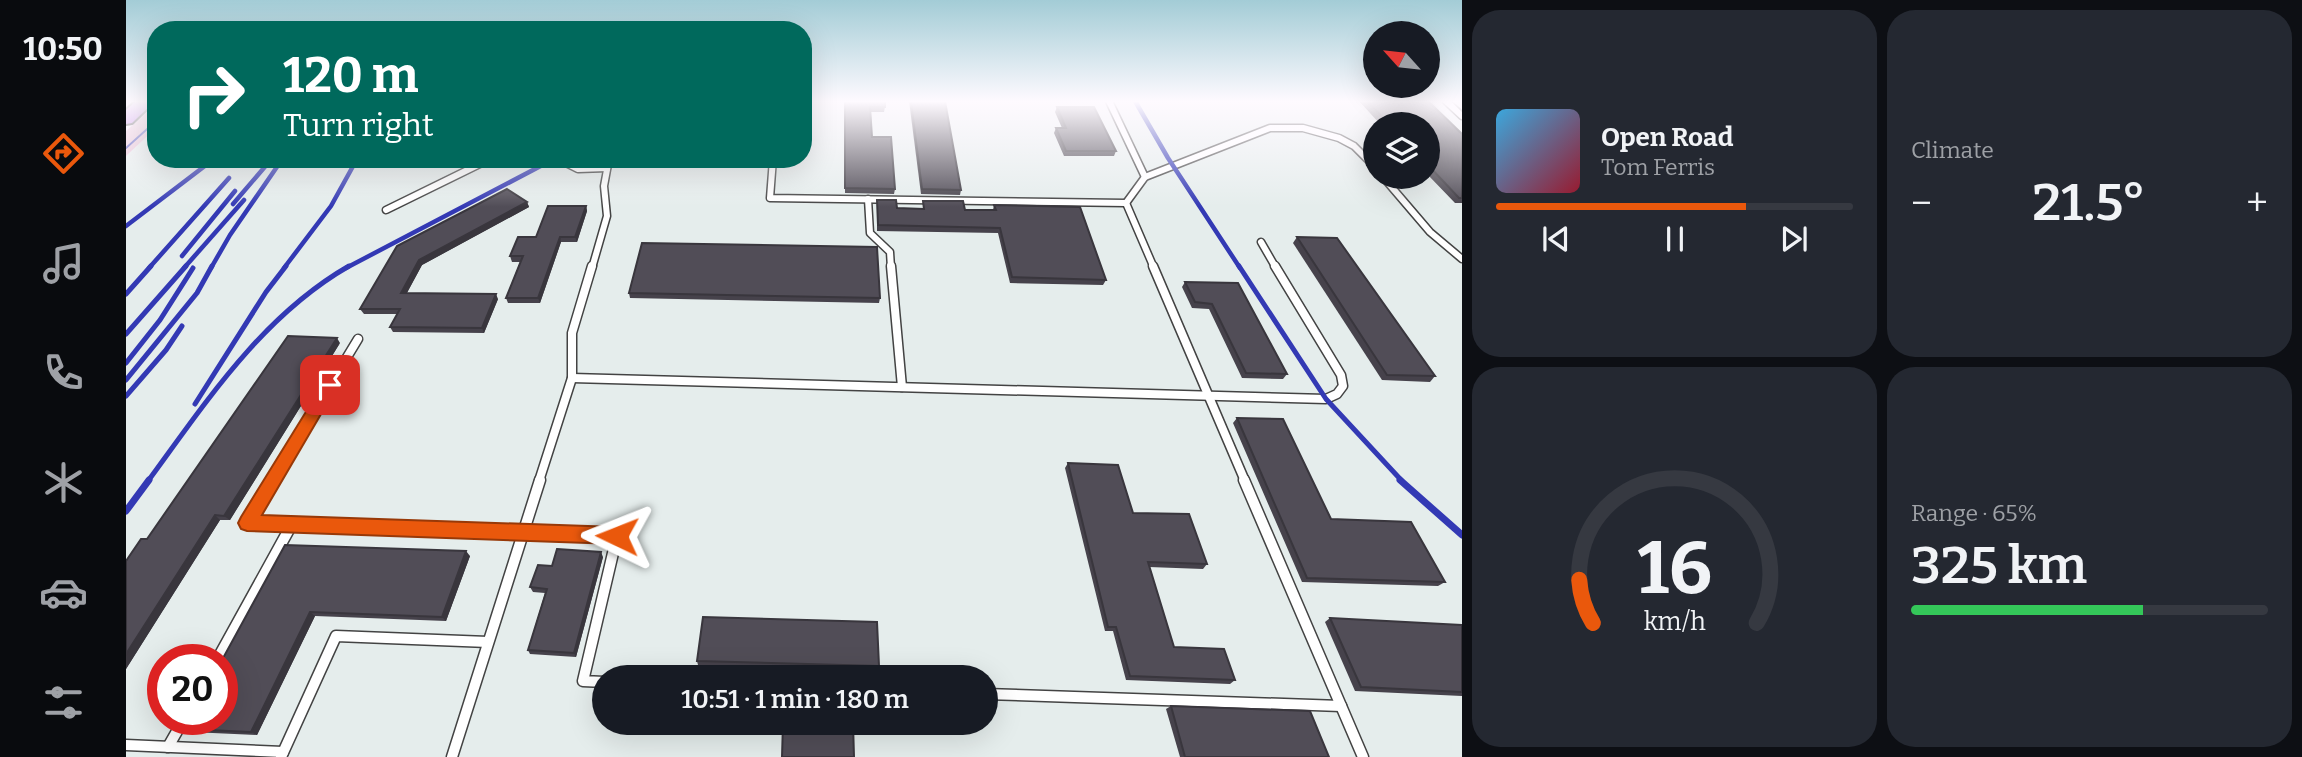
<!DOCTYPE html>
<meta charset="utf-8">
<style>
body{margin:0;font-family:Bitter,serif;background:#242831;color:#f1f3f6;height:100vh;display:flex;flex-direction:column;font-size:26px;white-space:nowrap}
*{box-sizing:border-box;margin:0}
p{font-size:23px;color:#9ea1a6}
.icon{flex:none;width:38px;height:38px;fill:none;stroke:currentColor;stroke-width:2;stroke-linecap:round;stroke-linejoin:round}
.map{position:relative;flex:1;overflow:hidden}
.side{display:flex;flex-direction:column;gap:10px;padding:10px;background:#0d0f14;width:840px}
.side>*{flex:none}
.top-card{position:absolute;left:21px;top:21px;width:665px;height:147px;border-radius:28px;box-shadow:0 7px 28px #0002;background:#00695c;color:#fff;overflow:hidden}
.needle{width:46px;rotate:297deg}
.controls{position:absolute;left:1237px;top:21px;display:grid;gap:14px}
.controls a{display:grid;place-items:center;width:77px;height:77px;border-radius:50%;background:#171b24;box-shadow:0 7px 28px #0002;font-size:35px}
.speed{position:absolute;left:21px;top:644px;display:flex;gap:14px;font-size:35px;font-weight:700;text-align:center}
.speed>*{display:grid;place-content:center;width:91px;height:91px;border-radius:50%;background:#171b24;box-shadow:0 7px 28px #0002;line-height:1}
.speed .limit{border:10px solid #d22;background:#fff;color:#111}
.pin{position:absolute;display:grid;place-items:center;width:60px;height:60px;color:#fff;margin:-30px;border-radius:14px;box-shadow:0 4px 10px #0006}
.me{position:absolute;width:77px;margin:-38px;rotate:272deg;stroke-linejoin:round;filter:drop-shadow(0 0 5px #0008)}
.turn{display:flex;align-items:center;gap:24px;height:147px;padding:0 21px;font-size:32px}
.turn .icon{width:91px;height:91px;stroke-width:2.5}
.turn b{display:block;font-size:49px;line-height:60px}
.big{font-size:52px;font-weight:600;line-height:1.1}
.side .widget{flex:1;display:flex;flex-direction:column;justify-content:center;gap:10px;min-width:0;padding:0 24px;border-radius:28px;background:#242831}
.side .dial{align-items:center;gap:0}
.dial svg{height:182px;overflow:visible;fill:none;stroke:#363941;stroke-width:7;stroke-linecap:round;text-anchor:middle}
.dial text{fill:#f1f3f6;stroke:none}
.song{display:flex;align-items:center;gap:21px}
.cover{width:84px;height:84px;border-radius:10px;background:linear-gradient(135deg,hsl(200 70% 55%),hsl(350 70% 35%))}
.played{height:7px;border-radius:4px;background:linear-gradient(90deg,#ea580c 70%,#363941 70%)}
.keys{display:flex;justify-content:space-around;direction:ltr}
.heat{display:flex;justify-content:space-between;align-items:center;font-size:38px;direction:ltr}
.charge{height:10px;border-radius:5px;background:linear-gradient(90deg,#34c759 65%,#363941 0)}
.side .tiles{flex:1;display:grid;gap:10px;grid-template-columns:repeat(2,1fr)}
.trip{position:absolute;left:466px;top:665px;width:406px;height:70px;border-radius:35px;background:#171b24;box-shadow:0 7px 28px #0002;font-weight:600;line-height:70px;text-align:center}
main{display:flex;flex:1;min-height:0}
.tab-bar{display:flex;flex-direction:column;width:126px;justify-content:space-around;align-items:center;background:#090b0e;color:#9ea1a6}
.tab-bar .icon{width:49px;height:49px}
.tab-bar .on{color:#ea580c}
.tab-bar b{font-size:32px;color:#f1f3f6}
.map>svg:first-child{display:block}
.industrial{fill:#e5edec;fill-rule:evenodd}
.green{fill:#e6bfd3}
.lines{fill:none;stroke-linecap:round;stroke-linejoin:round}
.service-far2-casing{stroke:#434343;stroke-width:9}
.service-far1-casing{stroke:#434343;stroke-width:11}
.service-casing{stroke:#434343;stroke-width:13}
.trunk-casing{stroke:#212121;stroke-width:4}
.service-far2{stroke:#fff;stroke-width:6}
.service-far1{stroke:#fff;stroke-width:8}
.service{stroke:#fff;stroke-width:10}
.trunk{fill:#b86eea;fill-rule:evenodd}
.tram{stroke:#3339b4;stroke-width:2}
.rail-far2{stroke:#3339b4;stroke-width:4.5}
.rail-far1{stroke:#3339b4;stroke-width:5}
.rail{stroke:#3339b4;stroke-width:7}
.wall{fill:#46424b}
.shaded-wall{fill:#39363d}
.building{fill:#514d57;stroke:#39363d;stroke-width:2}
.route{fill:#ea580c;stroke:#983908;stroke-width:2}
</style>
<main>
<nav class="tab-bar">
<b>10:50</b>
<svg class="icon on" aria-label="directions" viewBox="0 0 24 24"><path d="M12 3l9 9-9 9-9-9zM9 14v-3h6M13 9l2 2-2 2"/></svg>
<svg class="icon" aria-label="music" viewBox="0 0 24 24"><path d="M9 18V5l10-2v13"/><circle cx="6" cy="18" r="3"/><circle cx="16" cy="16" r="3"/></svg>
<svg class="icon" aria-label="phone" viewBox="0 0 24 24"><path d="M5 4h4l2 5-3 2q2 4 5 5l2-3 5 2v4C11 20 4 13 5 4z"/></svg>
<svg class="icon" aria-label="climate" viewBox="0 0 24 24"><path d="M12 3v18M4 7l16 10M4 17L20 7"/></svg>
<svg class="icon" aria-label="car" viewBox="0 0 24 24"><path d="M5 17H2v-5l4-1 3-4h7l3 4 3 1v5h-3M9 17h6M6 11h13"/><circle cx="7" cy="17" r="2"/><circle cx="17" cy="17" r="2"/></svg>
<svg class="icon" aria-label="filters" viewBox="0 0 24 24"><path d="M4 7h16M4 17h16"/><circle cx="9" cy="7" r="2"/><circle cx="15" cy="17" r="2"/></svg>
</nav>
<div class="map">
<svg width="1336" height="757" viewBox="0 0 1336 757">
<rect width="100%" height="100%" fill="#fcf3fe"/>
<path class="industrial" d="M677,101H1336V757H0V156L30,128V159H677ZM1250,124H1302V177H1250ZM37,660H96V719H37ZM478,677H859V723H478Z"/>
<path class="green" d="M30,104V128L0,156V131Z"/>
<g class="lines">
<defs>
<g id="service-far2">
<path d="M983,101L1019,177"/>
<path d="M1320,101L1336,116"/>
<path d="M432,159L452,169L481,168"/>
<path d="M647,159L644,198L1000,203"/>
<path d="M1257,177L1304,232L1336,259"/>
<path d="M742,199L744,233L764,252L765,268"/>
<path d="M1000,203L1028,268"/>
<path d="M1000,203L1019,177L1144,128H1177L1213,138L1228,146L1250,168"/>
<path d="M260,210L364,159"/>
<path d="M1135,242L1150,268"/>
<path d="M466,268L481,216L478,186L483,159"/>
</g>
<g id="service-far1">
<path d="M765,266L776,387"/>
<path d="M1027,266L1119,481"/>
<path d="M446,378L1200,399L1211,394L1217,386L1215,375L1149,266"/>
<path d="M146,481L232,339"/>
<path d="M413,481L446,378V333L466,266"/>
</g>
<g id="service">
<path d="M147,480L121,523L491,536L457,681L478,682"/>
<path d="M1118,480L1237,757"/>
<path d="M91,660L166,524"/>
<path d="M859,694L1215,706"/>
<path d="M0,745L157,752"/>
<path d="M42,747L58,719"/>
<path d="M155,757L210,636L362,642"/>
<path d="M326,757L414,480"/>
</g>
<path id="trunk" d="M10,101H29L6,123L0,124V110Z"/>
</defs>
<use href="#service-far2" class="service-far2-casing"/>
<use href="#service-far1" class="service-far1-casing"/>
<use href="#service" class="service-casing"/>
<use href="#trunk" class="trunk-casing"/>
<use href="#service-far2" class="service-far2"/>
<use href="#service-far1" class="service-far1"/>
<use href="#service" class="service"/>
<use href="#trunk" class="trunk"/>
<path class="tram" d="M0,148L30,121"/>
<g class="rail-far2">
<path d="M1009,101L1042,158L1114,268"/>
<path d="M107,204L143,162"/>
<path d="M0,226L88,159"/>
<path d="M56,256L109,191"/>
<path d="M23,268L103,178"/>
<path d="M58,268L118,200"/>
<path d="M85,268L104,235L155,161"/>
<path d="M158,268L205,206L231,159"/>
<path d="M220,268L428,159"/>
</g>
<g class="rail-far1">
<path d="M1113,266L1200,399L1276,481"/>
<path d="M0,294L25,266"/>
<path d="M0,334L60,266"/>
<path d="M0,363L34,320L67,268"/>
<path d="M0,380L71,293L86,266"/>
<path d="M0,396L40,350L56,326"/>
<path d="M69,404L140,292L160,266"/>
<path d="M22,481C80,402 136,316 223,266"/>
</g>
<g class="rail">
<path d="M1274,480L1336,535"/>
<path d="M0,511L23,480"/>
</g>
</g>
<g class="wall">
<path d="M719,101L759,107L758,112H745L746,137L769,189L768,194L719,193Z"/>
<path d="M783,101H819L835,190L834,195L795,194Z"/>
<path d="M1233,101H1302L1336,134V203H1329L1302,175V124H1254Z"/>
<path d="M931,107L990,151L988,156H938L928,133L930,128H936L929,112Z"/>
<path d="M751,200L771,208L797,209V201L839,210H867L868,205L980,280L977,285L884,283L872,233L751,231Z"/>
<path d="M401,202L403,207L296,265L281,293L372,299L358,333L267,332L264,327L271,314H238L234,309L271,246Z"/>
<path d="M460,206L461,211L451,242H435L414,303H382L380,298L394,262H386L384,256L410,237Z"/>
<path d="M1171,237L1309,376L1304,382L1256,380L1167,243Z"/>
<path d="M1059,282L1112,283L1161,374L1157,379L1116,378L1083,309L1066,308L1056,287Z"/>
<path d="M503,293L754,298L753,303L504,298Z"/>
<path d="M214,343L104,520H94L0,669V561Z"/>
<path d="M1111,418L1205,519L1319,582L1312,586L1176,582L1107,423Z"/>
<path d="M942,463L1007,513L1081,564L1077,569L1023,567L1048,647L1109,680L1104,684L1000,680L987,631H979L939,468Z"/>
<path d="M159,545L344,556L320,621L189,616L131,735L65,732L58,729Z"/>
<path d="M477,557L450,657L404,654L402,650L419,593L407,592L404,587L426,566Z"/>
<path d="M1204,618L1336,625V696L1229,691L1199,622Z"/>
<path d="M571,661L753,666L752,670L572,665Z"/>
<path d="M1045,706L1203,757H1054L1040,709Z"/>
</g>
<g class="shaded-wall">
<path d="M401,202L403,207L296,265L278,298L275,293L293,260Z"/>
<path d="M460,206L461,211L451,242L449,237Z"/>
<path d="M434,237L435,242L414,303L412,298Z"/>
<path d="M370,294L372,299L358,333L356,328Z"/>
<path d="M211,338L214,343L104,520L98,516Z"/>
<path d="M89,515L94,520L0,669V654Z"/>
<path d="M340,551L344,556L320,621L316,617Z"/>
<path d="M475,552L477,557L450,657L448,653Z"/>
<path d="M184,612L189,616L131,735L125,732Z"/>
</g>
<g class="building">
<path d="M719,101H759V107H744L746,137H765L769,189L719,188Z"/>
<path d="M785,101H819L835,190L796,189Z"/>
<path d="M1241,101H1302L1336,134V198H1333L1302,165V124H1263Z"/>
<path d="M931,107H968L990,151H940L930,128H940Z"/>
<path d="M381,189L401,202L293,260L275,293L370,294L356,328L264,327L274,309H234L271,246Z"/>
<path d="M751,200H770L771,208L798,209L797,201H837L839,210H870L868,205L954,207L980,280L886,277L874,228L752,225Z"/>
<path d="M422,206H460L449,237H434L412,298H380L397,256H384L392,237H410Z"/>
<path d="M1171,237L1211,238L1309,376L1261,375Z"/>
<path d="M516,243L751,247L754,298L503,293Z"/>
<path d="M1059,282L1112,283L1161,374L1120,373L1086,304L1069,302Z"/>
<path d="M162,336L211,338L98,516L89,515L0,654V561L15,539H21Z"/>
<path d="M1111,418L1157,419L1205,519L1285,522L1319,582L1181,578Z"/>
<path d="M942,463L992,465L1007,513L1063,514L1081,564L1022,562L1048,647L1098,649L1109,680L1004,676L990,627H982Z"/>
<path d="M159,545L340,551L316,617L184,612L125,732L58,729L63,719H96V660Z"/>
<path d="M431,549L475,552L448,653L402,650L421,589L404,587L412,565L426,566Z"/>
<path d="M577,617L751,622L753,666L571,661Z"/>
<path d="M1204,618L1336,625V692L1235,687Z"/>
<path d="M1045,706L1184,711L1203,757H1059Z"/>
<path d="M657,723H727L728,757H656Z"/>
</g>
<linearGradient id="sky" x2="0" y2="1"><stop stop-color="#a3ccd6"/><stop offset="0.49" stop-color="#fefaff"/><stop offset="1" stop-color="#fefaff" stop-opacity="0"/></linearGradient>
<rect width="1336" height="207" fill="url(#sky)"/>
<path class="route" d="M204,379L212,385L136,515L491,527L498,530L501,536L498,542L491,544L121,531L115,529L112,523L115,517L199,381Z"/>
</svg>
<div class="controls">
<a><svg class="needle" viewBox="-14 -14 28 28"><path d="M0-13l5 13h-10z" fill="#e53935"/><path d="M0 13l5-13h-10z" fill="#9ea1a6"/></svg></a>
<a><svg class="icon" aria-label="layers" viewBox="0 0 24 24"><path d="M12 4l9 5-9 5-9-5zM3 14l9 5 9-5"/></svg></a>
</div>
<div class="speed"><div class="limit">20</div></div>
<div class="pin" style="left:204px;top:385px;background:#d93025"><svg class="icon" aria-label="arrive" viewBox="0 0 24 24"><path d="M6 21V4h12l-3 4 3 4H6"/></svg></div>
<svg class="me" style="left:491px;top:536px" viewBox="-20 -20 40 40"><path d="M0-17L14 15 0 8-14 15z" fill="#ea580c" stroke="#fff" stroke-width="4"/></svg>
<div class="trip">10:51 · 1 min · 180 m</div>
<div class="top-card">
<div class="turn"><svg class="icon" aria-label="right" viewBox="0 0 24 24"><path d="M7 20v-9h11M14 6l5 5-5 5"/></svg><div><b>120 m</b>Turn right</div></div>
</div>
</div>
<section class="side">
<div class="tiles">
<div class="widget">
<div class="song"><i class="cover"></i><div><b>Open Road</b><p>Tom Ferris</p></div></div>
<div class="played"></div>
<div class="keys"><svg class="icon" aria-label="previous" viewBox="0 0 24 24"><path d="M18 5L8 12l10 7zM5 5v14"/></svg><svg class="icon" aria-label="pause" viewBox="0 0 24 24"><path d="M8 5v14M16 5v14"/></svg><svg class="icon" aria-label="next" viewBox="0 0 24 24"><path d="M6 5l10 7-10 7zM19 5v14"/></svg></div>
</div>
<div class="widget"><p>Climate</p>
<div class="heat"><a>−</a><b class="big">21.5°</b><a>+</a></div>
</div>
<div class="widget dial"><svg viewBox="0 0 100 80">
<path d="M14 69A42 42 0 1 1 86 69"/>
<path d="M14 69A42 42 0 0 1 8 50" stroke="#ea580c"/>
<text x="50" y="56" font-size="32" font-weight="700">16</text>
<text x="50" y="72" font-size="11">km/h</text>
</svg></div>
<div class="widget"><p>Range · 65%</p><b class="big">325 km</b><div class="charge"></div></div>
</div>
</section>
</main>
